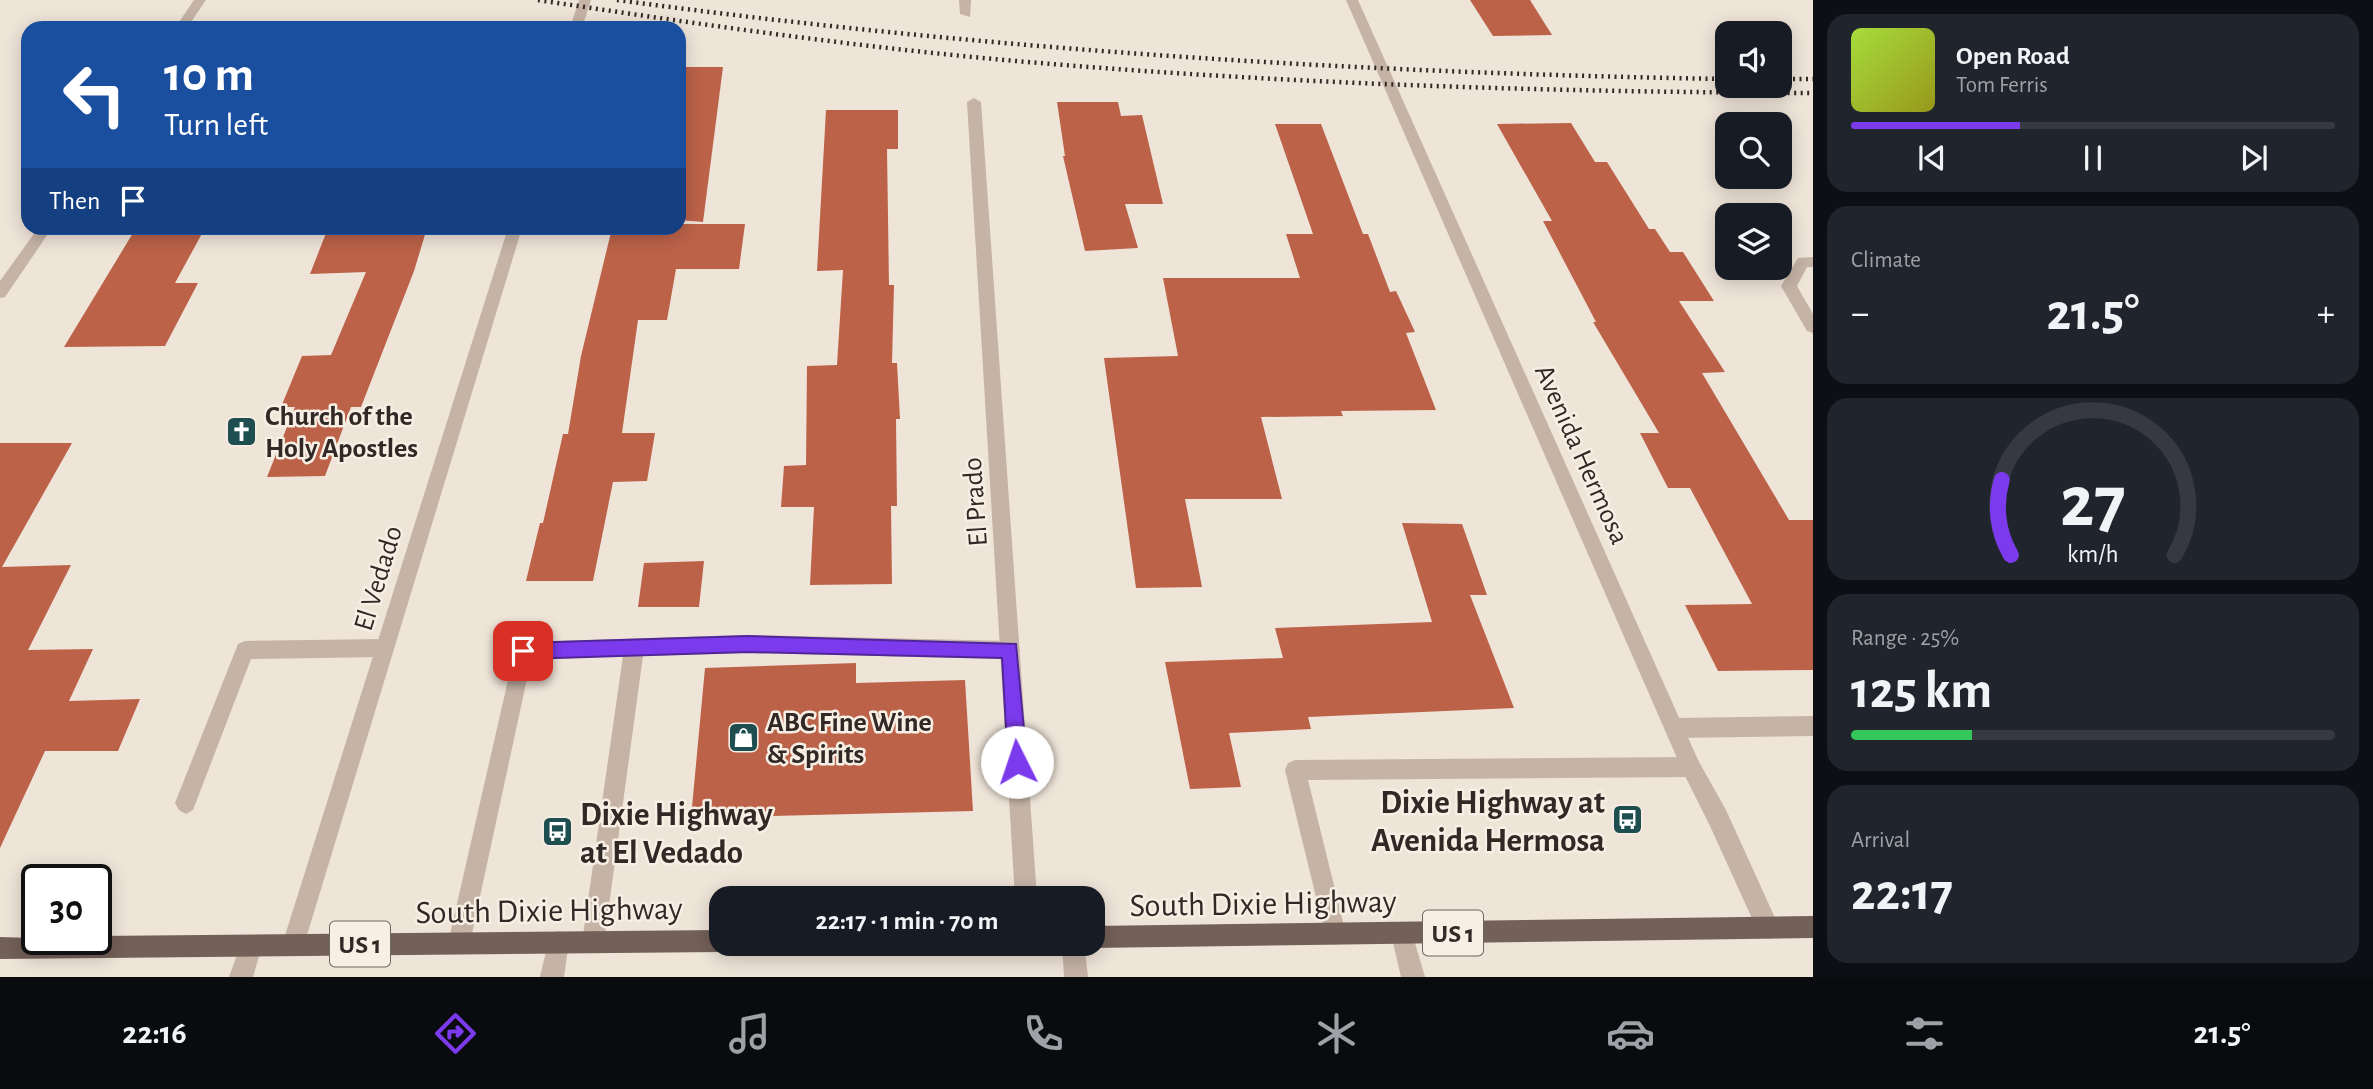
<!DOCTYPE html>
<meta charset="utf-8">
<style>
body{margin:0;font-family:"Alegreya Sans",sans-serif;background:#20242c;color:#f1f3f6;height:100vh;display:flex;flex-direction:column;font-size:26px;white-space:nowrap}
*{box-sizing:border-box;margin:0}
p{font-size:23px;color:#9ea1a6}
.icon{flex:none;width:38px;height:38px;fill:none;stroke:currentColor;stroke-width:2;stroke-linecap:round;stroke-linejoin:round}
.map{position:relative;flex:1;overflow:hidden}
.drawer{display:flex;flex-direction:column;gap:14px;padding:14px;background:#0d0f14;width:560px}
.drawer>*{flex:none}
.hud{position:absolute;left:21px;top:21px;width:665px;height:214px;border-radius:21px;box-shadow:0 4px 18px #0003;background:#1a4fa0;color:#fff;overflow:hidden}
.fabs{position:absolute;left:1715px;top:21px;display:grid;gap:14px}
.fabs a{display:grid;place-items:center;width:77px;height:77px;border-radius:14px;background:#171b24;box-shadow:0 4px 18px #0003;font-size:35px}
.speed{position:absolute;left:21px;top:864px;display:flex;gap:14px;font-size:35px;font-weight:700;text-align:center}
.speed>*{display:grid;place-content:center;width:91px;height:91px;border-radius:50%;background:#171b24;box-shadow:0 4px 18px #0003;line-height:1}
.speed .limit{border:4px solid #111;border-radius:10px;background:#fff;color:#111}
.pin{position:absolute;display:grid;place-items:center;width:60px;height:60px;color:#fff;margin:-30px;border-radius:14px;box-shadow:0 4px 10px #0006}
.me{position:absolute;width:77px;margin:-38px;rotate:356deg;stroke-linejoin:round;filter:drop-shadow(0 0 5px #0008)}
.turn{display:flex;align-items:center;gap:24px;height:147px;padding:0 28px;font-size:32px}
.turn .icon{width:91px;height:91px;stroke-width:2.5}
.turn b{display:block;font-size:49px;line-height:60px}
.then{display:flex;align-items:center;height:66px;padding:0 28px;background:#0003;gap:14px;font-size:26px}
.big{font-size:52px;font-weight:700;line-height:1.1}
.drawer .tile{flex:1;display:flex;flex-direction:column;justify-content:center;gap:10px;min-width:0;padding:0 24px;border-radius:21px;background:#20242c}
.drawer .dial{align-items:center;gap:0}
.dial svg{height:182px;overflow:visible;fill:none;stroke:#363941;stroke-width:7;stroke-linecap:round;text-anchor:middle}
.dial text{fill:#f1f3f6;stroke:none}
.song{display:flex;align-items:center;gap:21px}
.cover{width:84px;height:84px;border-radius:10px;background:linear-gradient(135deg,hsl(80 70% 55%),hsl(60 70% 35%))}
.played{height:7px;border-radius:4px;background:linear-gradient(90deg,#7c3aed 35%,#363941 35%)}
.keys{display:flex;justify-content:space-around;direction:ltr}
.heat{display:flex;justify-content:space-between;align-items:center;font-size:38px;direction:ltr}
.charge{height:10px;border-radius:5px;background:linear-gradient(90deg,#34c759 25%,#363941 0)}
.trip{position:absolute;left:709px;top:886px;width:396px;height:70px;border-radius:21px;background:#171b24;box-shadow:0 4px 18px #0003;font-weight:700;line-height:70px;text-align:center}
.dock{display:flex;height:112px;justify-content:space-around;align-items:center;background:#090b0e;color:#9ea1a6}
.dock .icon{width:49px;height:49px}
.dock .on{color:#7c3aed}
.dock b{font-size:32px;color:#f1f3f6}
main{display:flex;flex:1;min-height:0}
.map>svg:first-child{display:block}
.building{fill:#bc6249}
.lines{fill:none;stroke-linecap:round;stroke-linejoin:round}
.lane{fill:#c5b3a6;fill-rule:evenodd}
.street{fill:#c5b3a6;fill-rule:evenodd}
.primary{fill:#736058;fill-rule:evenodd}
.rail{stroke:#322926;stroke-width:4.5;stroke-dasharray:2 4.5;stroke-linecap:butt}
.route{fill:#7c3aed;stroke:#51269a;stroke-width:2}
.labels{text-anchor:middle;stroke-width:5;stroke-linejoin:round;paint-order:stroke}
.shield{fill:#f7eee4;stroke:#6d645f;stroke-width:2}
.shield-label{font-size:26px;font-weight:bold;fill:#322926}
.poi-label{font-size:28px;font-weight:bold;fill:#322926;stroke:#f7eee4;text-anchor:start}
.street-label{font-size:28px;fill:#322926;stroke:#f7eee4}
.near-poi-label{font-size:33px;font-weight:bold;fill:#322926;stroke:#f7eee4;text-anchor:end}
.near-street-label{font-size:33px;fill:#322926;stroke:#f7eee4}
</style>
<main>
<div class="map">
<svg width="1813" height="977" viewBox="0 0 1813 977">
<rect width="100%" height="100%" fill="#efe4d8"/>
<g class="building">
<path d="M1470,0H1530L1552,35L1493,36Z"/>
<path d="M679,67H723L703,222L679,220Z"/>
<path d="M1057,102H1118L1121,116L1142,115L1163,204H1125L1138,248L1085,251L1063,156H1065Z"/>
<path d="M826,110H898V149H887L889,285H894L892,363H897L900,419H896L897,506H891L892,584L810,585L814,507H781L784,466L806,465L807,366L837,365L843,270L817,271Z"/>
<path d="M1571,123L1595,162H1607L1649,229H1655L1670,252H1683L1714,301H1679L1725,372L1702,373L1789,520H1813V670L1718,671L1685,605L1752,604L1690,488H1668L1640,433H1659L1593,322H1596L1543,221H1552L1497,124Z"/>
<path d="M1275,124H1321L1363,234H1368L1390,292L1396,291L1415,332L1406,333L1436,410L1341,411L1343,416L1261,417L1282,499H1185L1202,587L1136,588L1104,358L1178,356L1163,278H1300L1286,234H1313Z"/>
<path d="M679,224H745L739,269H676L667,320H638L622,433H655L647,481L613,482L593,581H526L540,523H543L563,434H568L581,356L612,228H679Z"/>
<path d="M136,228H205L175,283H198L165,346L64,347Z"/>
<path d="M328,228H427L414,271L361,407H351L325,476L267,477L295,407H281L302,356L331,355L366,272L310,274Z"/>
<path d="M0,443H72L2,567L71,565L28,650L93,649L69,701L140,699L118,751H45L0,848Z"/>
<path d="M1402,523L1462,524L1487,595H1470L1514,708L1308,717L1311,729L1229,733L1241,787L1190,789L1165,662L1283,658L1275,628L1432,622Z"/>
<path d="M704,561L699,607H638L644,563Z"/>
<path d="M856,663V683L965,680L973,811L691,818L705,668Z"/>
</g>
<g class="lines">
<g class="lane">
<path d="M1813,257V267H1807L1797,286L1813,314V333L1807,331L1781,286L1798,258Z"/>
<path d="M748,635L1010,641L1017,644L1020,650L1017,656L1010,659L748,653L643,656L604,942L601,950L593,953L585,950L582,942L623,656L531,660L470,943L467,951L459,954L451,951L448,943L516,645L523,642Z"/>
<path d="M384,639L391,642L394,648L391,654L384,657L251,659L193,810L186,814L179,810L175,803L238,644L245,641Z"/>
<path d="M1813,716V736L1675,738L1668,735L1665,728L1668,721L1675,718Z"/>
<path d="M1691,757L1698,760L1701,767L1698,774L1691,777L1308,780L1346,934L1343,942L1335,945L1327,942L1285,770L1288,763L1295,760Z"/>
<path d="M251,935L259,938L262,946L253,977H229L243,938Z"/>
<path d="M1062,943H1084L1088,977H1064Z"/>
</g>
<g class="street">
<path d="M194,0H206L187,28H175Z"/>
<path d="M579,0H591L582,28H570Z"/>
<path d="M959,0H971L970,17L960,14Z"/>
<path d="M1346,0H1358L1698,760L1726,810L1776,920L1779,928L1776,936L1768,939L1760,936L1710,826L1684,774Z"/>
<path d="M974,98L981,102L1037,898H1015L967,102Z"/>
<path d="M38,228H52L5,297L0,298V281Z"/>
<path d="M508,228H522L304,945L301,953L293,956L285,953L282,945Z"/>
<path d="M1402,923L1410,926L1425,977H1401L1391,934L1394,926Z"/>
<path d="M558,931L566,934L569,942L564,977H540L550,934Z"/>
</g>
<g class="primary">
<path d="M1813,916V938L1092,948L1083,943H1092V926Z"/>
<path d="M721,930V943H731L729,949L721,952L0,959V937L96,940V936Z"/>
</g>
<g class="rail">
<path d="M538,0C697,24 856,47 1016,61C1282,84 1547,92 1813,93"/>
<path d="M617,0C986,50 1355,73 1727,79"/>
<path d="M1780,79H1813"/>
</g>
</g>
<path class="route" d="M748,636L1016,644L1027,762L1024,768L1017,771L1011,768L1008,762L1002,658L748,652L523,659L517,657L514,651L517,645L523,643Z"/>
<defs>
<symbol id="church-square" viewBox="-11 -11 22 22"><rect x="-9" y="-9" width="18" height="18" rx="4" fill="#1f4e50" stroke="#f7eee4"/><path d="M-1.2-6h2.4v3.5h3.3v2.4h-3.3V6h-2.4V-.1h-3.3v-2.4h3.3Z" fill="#fff"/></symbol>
<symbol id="shop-square" viewBox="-11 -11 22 22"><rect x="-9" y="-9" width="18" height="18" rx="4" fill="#1f4e50" stroke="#f7eee4"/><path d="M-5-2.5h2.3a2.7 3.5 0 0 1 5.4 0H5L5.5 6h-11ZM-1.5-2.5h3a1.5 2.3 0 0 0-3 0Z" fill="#fff"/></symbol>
<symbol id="bus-square" viewBox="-11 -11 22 22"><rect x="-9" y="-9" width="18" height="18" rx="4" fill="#1f4e50" stroke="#f7eee4"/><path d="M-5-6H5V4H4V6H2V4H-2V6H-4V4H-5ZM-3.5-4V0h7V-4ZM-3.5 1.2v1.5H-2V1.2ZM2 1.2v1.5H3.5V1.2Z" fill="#fff"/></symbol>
</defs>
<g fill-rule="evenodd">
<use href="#church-square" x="224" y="414" width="35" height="35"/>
<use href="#shop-square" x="726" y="720" width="35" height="35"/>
<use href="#bus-square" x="1610" y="802" width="35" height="35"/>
<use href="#bus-square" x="540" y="814" width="35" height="35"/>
</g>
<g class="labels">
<g class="shield">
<rect x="1423" y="910.5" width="60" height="45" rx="5"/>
<rect x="330" y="921.5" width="60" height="45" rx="5"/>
</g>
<g class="shield-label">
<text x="1453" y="942">US 1</text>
<text x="360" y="953">US 1</text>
</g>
<g class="poi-label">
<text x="265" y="425">Church of the<tspan x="265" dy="32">Holy Apostles</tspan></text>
<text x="767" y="731">ABC Fine Wine<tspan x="767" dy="32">&amp; Spirits</tspan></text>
</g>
<g class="street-label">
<text transform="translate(1583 454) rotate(66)" y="10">Avenida Hermosa</text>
<text transform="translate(974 502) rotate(-94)" y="10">El Prado</text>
<text transform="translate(377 578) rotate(-73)" y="10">El Vedado</text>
</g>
<g class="near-poi-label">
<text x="1605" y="813">Dixie Highway at<tspan x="1605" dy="38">Avenida Hermosa</tspan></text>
<text x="580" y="825" text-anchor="start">Dixie Highway<tspan x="580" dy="38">at El Vedado</tspan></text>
</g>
<g class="near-street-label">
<text transform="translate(1263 902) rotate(-1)" y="12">South Dixie Highway</text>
<text transform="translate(549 909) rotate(-1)" y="12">South Dixie Highway</text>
</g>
</g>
</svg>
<div class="fabs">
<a><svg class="icon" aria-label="sound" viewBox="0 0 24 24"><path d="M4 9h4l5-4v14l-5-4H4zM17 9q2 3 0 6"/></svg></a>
<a><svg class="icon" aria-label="search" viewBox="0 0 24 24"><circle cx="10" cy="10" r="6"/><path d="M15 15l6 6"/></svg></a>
<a><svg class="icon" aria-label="layers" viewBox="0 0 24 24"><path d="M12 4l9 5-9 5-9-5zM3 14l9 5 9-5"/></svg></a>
</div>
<div class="speed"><div class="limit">30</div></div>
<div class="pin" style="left:523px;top:651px;background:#d93025"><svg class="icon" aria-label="arrive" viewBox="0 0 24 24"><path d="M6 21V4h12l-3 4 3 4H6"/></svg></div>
<svg class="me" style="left:1017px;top:762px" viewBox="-20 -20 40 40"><circle r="19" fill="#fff"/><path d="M0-13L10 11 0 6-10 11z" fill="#7c3aed"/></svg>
<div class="trip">22:17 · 1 min · 70 m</div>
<div class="hud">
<div class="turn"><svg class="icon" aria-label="left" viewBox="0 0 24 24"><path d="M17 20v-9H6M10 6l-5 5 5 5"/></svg><div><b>10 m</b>Turn left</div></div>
<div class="then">Then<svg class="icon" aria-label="arrive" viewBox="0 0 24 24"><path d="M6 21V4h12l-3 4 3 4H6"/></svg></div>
</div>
</div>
<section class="drawer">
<div class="tile">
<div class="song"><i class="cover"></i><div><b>Open Road</b><p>Tom Ferris</p></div></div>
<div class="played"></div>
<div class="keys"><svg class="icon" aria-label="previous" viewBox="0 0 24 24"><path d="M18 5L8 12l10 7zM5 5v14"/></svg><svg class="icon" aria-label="pause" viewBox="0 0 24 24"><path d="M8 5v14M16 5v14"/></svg><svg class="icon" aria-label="next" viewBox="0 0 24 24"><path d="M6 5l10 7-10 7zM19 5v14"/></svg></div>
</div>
<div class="tile"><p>Climate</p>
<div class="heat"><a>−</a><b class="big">21.5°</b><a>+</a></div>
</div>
<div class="tile dial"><svg viewBox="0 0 100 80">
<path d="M14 69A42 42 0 1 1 86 69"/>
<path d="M14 69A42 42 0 0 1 10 36" stroke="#7c3aed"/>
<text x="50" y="56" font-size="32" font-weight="700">27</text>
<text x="50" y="72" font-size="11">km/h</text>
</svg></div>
<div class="tile"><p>Range · 25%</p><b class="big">125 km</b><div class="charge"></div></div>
<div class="tile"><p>Arrival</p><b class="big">22:17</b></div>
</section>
</main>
<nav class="dock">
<b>22:16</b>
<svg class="icon on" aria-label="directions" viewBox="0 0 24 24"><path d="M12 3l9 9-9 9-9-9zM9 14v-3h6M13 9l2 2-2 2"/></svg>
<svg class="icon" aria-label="music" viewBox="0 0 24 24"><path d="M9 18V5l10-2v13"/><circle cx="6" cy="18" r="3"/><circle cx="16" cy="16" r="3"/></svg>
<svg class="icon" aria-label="phone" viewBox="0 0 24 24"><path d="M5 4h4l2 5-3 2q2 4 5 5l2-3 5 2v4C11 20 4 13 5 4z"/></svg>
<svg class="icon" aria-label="climate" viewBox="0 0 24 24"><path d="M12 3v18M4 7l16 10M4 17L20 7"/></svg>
<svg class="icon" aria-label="car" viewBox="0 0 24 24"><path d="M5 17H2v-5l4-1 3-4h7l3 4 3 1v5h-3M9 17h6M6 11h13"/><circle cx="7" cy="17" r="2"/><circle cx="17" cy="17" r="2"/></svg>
<svg class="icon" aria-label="filters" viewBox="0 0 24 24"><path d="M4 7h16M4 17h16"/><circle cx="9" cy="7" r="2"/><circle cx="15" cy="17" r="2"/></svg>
<b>21.5°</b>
</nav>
